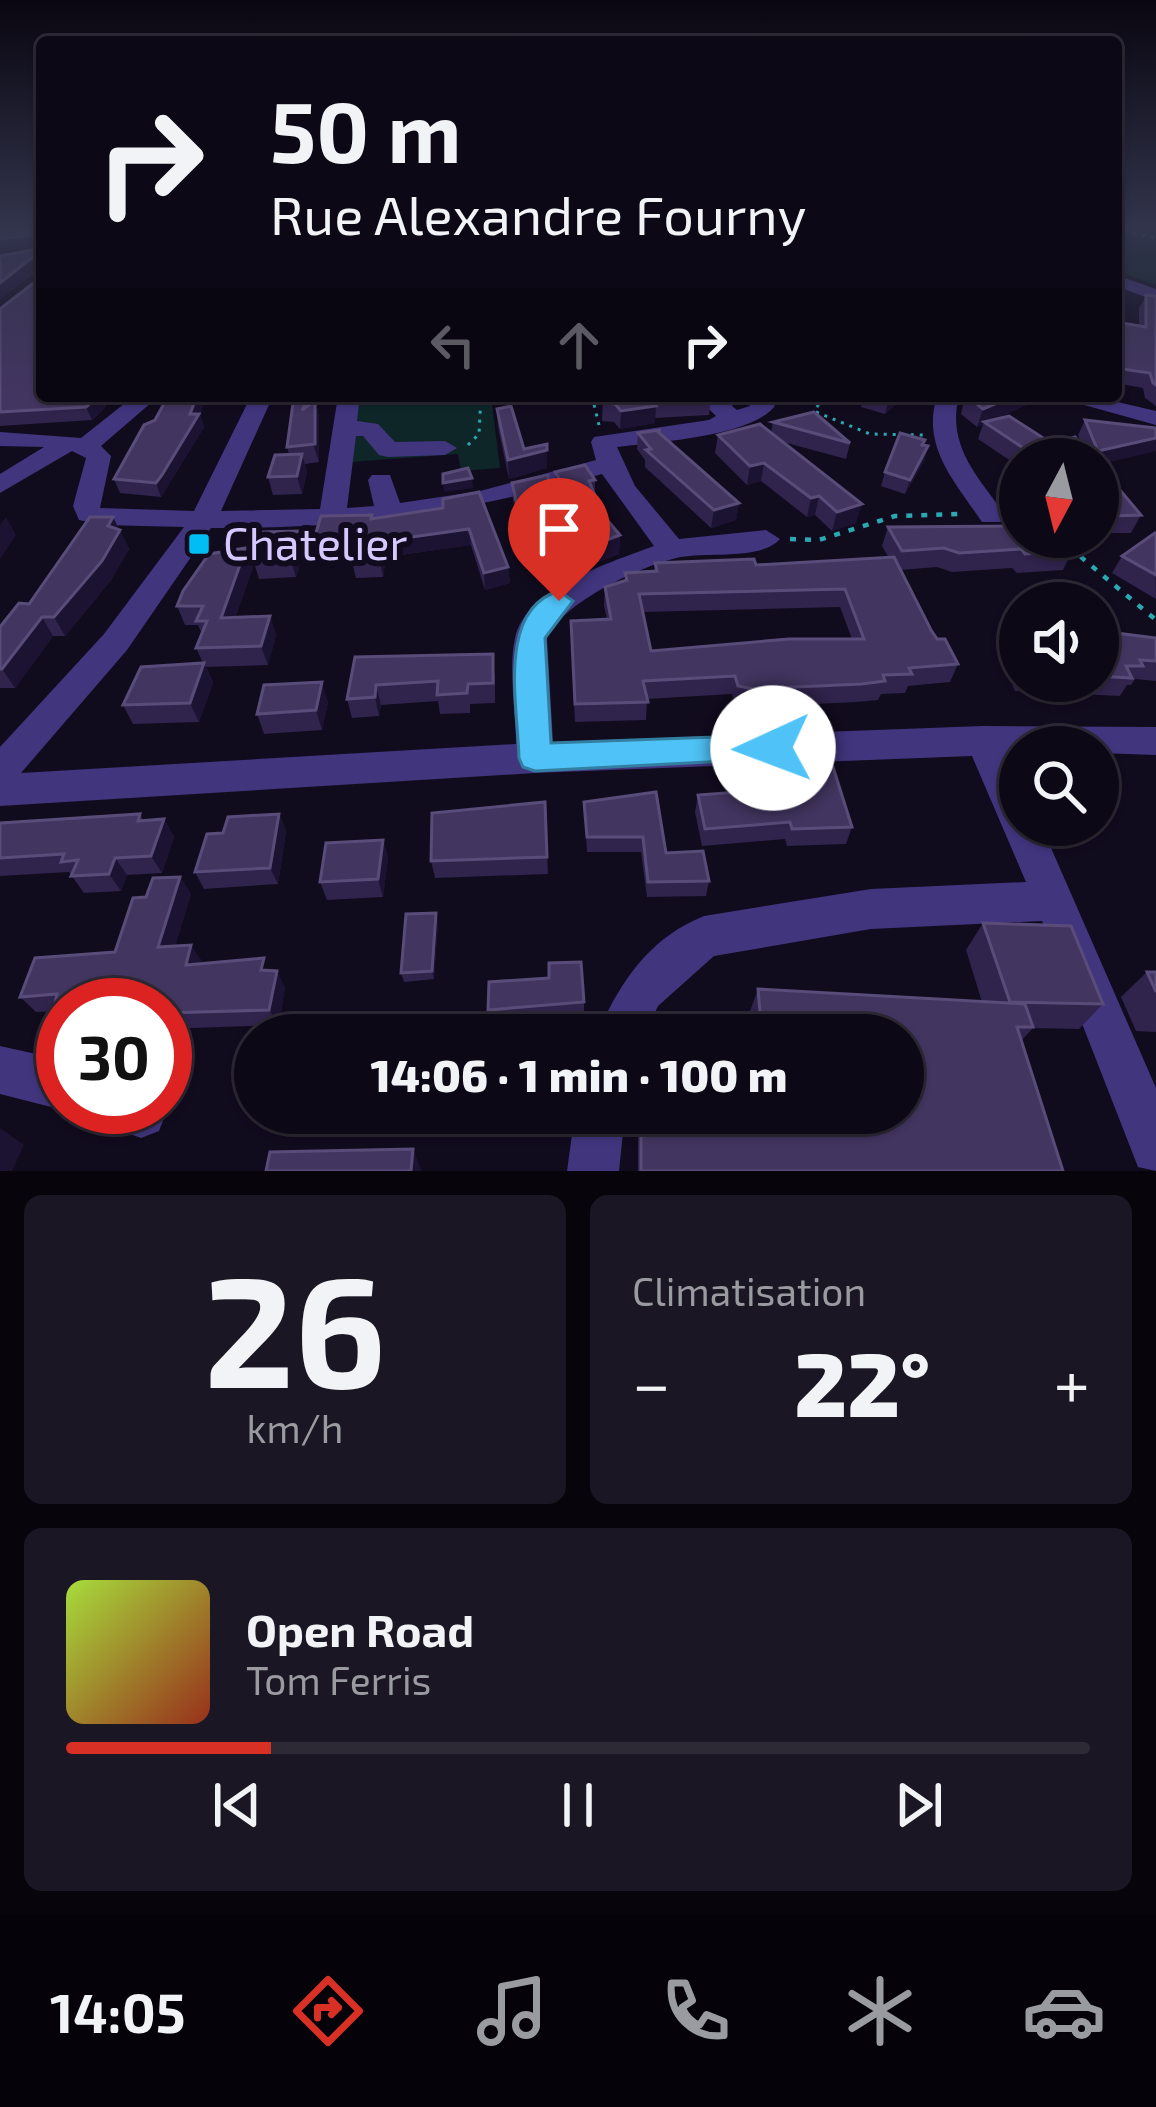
<!DOCTYPE html>
<html lang="fr">
<meta charset="utf-8">
<style>
body{margin:0;font-family:"Exo 2",sans-serif;background:#1b1623;color:#f1f3f6;height:100vh;display:flex;flex-direction:column;font-size:45px;white-space:nowrap}
*{box-sizing:border-box;margin:0}
p{font-size:39px;color:#9a9aa1}
.icon{flex:none;width:66px;height:66px;fill:none;stroke:currentColor;stroke-width:2;stroke-linecap:round;stroke-linejoin:round}
.map{position:relative;height:1171px;overflow:hidden}
.panel{display:flex;flex-direction:column;gap:24px;padding:24px;background:#07040c;flex:1}
.panel>*{flex:none}
.guide{position:absolute;left:36px;top:36px;width:1086px;height:366px;border-radius:12px;box-shadow:0 3px 9px #0004,0 0 0 3px #2d2935;background:#0d0816;color:#f1f3f6;overflow:hidden}
.needle{width:78px;rotate:187deg}
.fabs{position:absolute;left:999px;top:438px;display:grid;gap:24px}
.fabs a{display:grid;place-items:center;width:120px;height:120px;border-radius:50%;background:#0d0816;box-shadow:0 3px 9px #0004,0 0 0 3px #2d2935;font-size:60px}
.speed{position:absolute;left:36px;top:978px;display:flex;gap:24px;font-size:60px;font-weight:700;text-align:center}
.speed>*{display:grid;place-content:center;width:156px;height:156px;border-radius:50%;background:#0d0816;box-shadow:0 3px 9px #0004,0 0 0 3px #2d2935;line-height:1}
.speed .limit{border:18px solid #d22;background:#fff;color:#111}
.pin{position:absolute;display:grid;place-items:center;width:102px;height:102px;color:#fff;margin:-123px -51px;border-radius:50% 50% 50% 0;rotate:-45deg;box-shadow:0 0 12px #0007}
.pin .icon{rotate:45deg}
.me{position:absolute;width:132px;margin:-66px;rotate:268deg;stroke-linejoin:round;filter:drop-shadow(0 0 9px #0008)}
.turn{display:flex;align-items:center;gap:42px;height:252px;padding:0 36px;font-size:54px}
.turn .icon{width:156px;height:156px;stroke-width:2.5}
.turn b{display:block;font-size:84px;line-height:102px}
.lanes{display:flex;align-items:center;height:114px;padding:0 36px;background:#0003;justify-content:center;gap:60px;direction:ltr}
.lanes .off{opacity:.35}
.big{font-size:90px;font-weight:800;line-height:1.1}
.panel .tile{flex:1;display:flex;flex-direction:column;justify-content:center;gap:18px;min-width:0;padding:0 42px;border-radius:18px;background:#1b1623}
.panel .dial{align-items:center;gap:0}
.dial b{font-size:156px;line-height:1}
.song{display:flex;align-items:center;gap:36px}
.cover{width:144px;height:144px;border-radius:18px;background:linear-gradient(135deg,hsl(80 70% 55%),hsl(10 70% 35%))}
.played{height:12px;border-radius:6px;background:linear-gradient(90deg,#d93025 20%,#2d2935 20%)}
.keys{display:flex;justify-content:space-around;direction:ltr}
.heat{display:flex;justify-content:space-between;align-items:center;font-size:66px;direction:ltr}
.panel .tiles{flex:1;display:grid;gap:24px;grid-template-columns:1fr 1fr}
.tile:last-child{grid-column:span 2}
.trip{position:absolute;left:234px;top:1014px;width:690px;height:120px;border-radius:60px;background:#0d0816;box-shadow:0 3px 9px #0004,0 0 0 3px #2d2935;font-weight:800;line-height:120px;text-align:center}
.tabs{display:flex;height:192px;justify-content:space-around;align-items:center;background:#050309;color:#9a9aa1}
.tabs .icon{width:84px;height:84px}
.tabs .current{color:#d93025}
.tabs b{font-size:54px;color:#f1f3f6}
.map>svg:first-child{display:block}
.green{fill:#0e2628}
.lines{fill:none;stroke-linecap:round;stroke-linejoin:round}
.path-far1{stroke:#2aa9b1;stroke-width:3;stroke-dasharray:3 6;stroke-linecap:butt}
.path{stroke:#2aa9b1;stroke-width:4.5;stroke-dasharray:6 9;stroke-linecap:butt}
.minor{fill:#41357e;fill-rule:evenodd}
.wall{fill:#30234c;fill-rule:evenodd}
.shaded-wall{fill:#1c1232}
.building{fill:#423560;stroke:#594c79;stroke-width:3;fill-rule:evenodd}
.route{fill:#4fc3f7;stroke:#337fa1;stroke-width:3}
.poi-dot{fill:#00bdf3;stroke:#110b1e;stroke-width:4.5}
.labels{text-anchor:middle;stroke-width:12;stroke-linejoin:round;paint-order:stroke}
.poi-label{font-size:45px;fill:#d5c8ff;stroke:#110b1e;text-anchor:start}
</style>
<div class="map">
<svg width="1156" height="1171" viewBox="0 0 1156 1171">
<rect width="100%" height="100%" fill="#110b1e"/>
<g class="green">
<path d="M1116,228H1156V285L1116,271Z"/>
<path d="M354,396H491L500,468L461,471L458,454L351,462Z"/>
</g>
<g class="lines">
<g class="path-far1">
<path d="M1116,229L1156,238"/>
<path d="M592,396L599,425"/>
<path d="M816,412L870,434L923,435"/>
<path d="M811,414L826,396"/>
<path d="M468,445L479,434L481,396"/>
</g>
<g class="path">
<path d="M790,539L819,540L895,516L960,514"/>
<path d="M1069,547L1156,620"/>
</g>
<g class="minor">
<path d="M1116,275L1156,289V301L1116,286Z"/>
<path d="M134,396H159L101,446L111,456L100,508L194,511L251,396H273L221,511L320,509L338,396H360L357,421L378,424L395,442L445,441L457,448L445,455L388,457L379,455L363,436H356L347,508L374,506L368,480L372,475H390L400,503L480,491L596,460L591,442L594,437L709,420L716,416L706,406L716,396H740L732,406L737,410L750,406L742,396H766L775,406C751,437 656,442 617,447L635,486L679,539L766,530L780,539C762,560 708,552 681,557C642,565 563,602 547,638L553,742L983,726L1156,727V755L1098,753V747H1020V754L1008,755L1020,781V825H1041L1156,1088V1171L1138,1167L1042,921L871,929L714,956L658,1006L645,1035H597C619,983 649,938 704,916L871,889L1026,882L972,756L535,773L0,806V747L104,634L184,527L102,525L79,520L73,506L86,458L72,451L0,493V474L44,447L0,446V432L81,438ZM602,474L654,546C612,562 526,588 515,638C508,670 516,712 516,744L21,773L127,650L211,528C357,529 462,513 602,474Z"/>
<path d="M937,396H959C946,446 979,478 1006,516L1002,522H982C955,482 921,447 937,396Z"/>
<path d="M1052,396H1092L1156,411V425Z"/>
<path d="M0,1046L63,1060V1107H69L63,1110L0,1094Z"/>
<path d="M99,1107H164L166,1113L159,1131L141,1138L106,1125Z"/>
<path d="M575,1113H625L619,1171H567Z"/>
</g>
</g>
<g class="wall">
<path d="M0,228H42L103,410L92,420L0,426V310L40,278V268L0,299V256L42,248L41,245L0,251Z"/>
<path d="M1146,295L1156,296V406L1145,398L1143,388L1116,383V322L1139,326V309Z"/>
<path d="M603,396L711,397L709,415L655,418V423L620,429L614,422L602,421Z"/>
<path d="M864,396H914L911,399L904,397L885,414L861,407Z"/>
<path d="M965,396H1030L1026,405L993,420L1051,443L1082,446L1078,435L1085,420L1156,428L1098,465L1141,515L1131,533H1102L1098,529V459H1020V467L978,439L983,424L977,427L961,414Z"/>
<path d="M317,407L319,418V462L305,464L307,472L302,494L273,495L268,477L289,454L287,447Z"/>
<path d="M497,409L524,449L547,468L509,479L498,427Z"/>
<path d="M200,415L204,427L161,497L120,493L114,479L155,420Z"/>
<path d="M773,422L850,443L846,459L783,442L856,523L832,531L815,515L807,517L761,481L747,485L715,453L718,435L771,433Z"/>
<path d="M661,430V435L739,503L736,520L711,528L645,467V460L637,449L638,433Z"/>
<path d="M923,445L928,446L924,461L905,494L881,486L885,472Z"/>
<path d="M555,472L595,480V495L603,515L620,535L619,554L598,562L556,491Z"/>
<path d="M512,483L549,526L520,532L513,501Z"/>
<path d="M443,508L508,567L510,583L485,590L471,545L386,557L383,577L356,578L352,562L354,552L319,553L315,536L372,515V519Z"/>
<path d="M113,517L129,549L111,580L65,636H53L15,688H0V627L29,604Z"/>
<path d="M888,527L1072,551L1063,570L1017,573L1012,568L952,572L937,567L900,570L937,639L958,664L950,682L908,686L905,693L881,694L878,700L856,702L750,707L734,704L732,694L647,699L646,720L575,722L571,640L607,619L604,606L605,587L625,581V573L654,571L655,563L756,565L889,558L882,546ZM840,607L852,639L651,651L642,612Z"/>
<path d="M1155,533L1156,599L1112,573L1122,556Z"/>
<path d="M246,548L253,567L235,618L270,616L276,635L268,665L206,667L213,682L199,722L133,724L123,705L203,663L196,648L202,634L198,625H185L177,606Z"/>
<path d="M304,550L296,577L259,579L253,559Z"/>
<path d="M1116,633L1156,638V681L1135,679L1131,685H1127L1120,696L1015,691L1005,666L1014,647H1020V681H1098V652L1104,653Z"/>
<path d="M355,657L495,673V703L470,704V713L440,714L438,701L381,705L379,716L352,718L347,699Z"/>
<path d="M328,702L322,730L264,734L257,714Z"/>
<path d="M773,770L852,827L846,844L787,846L785,839L702,846L695,812L698,795L769,790Z"/>
<path d="M656,792L666,853L709,881L706,896L647,897L641,852H587L584,802Z"/>
<path d="M545,802L548,874L435,878L431,861Z"/>
<path d="M140,814L144,821L164,819L174,837L162,873L127,875L121,891L84,893L69,872L0,876V823Z"/>
<path d="M279,814L286,831L278,884L204,889L195,872L223,833Z"/>
<path d="M383,840L388,858L383,897L327,900L320,882Z"/>
<path d="M180,877L191,894L175,946L202,961L201,963L271,970L285,987L279,1025L165,1029V1005H63V1011L36,1012L20,997L115,952L146,897Z"/>
<path d="M436,913L438,922L434,979L404,982L401,973Z"/>
<path d="M983,923L1103,1004L1079,1029L1033,1028L1022,1040L1063,1171H638V1113H903V1035H751L749,1014L758,989L982,1002L966,950Z"/>
<path d="M1147,972H1156V1032L1136,1031L1121,997Z"/>
<path d="M584,1002V1019L491,1027L488,1010Z"/>
</g>
<g class="shaded-wall">
<path d="M37,234L41,245L0,251V239Z"/>
<path d="M34,256L39,268L0,299V283Z"/>
<path d="M99,396H114L103,410L92,420L86,407Z"/>
<path d="M197,396H207L200,415L204,427L161,497L156,483Z"/>
<path d="M310,396H322L317,407L319,418V462L302,410Z"/>
<path d="M893,396H904L885,414L889,400Z"/>
<path d="M1014,396H1030L1026,405L977,427L983,409Z"/>
<path d="M656,406L655,423L620,429L621,411Z"/>
<path d="M1156,438V451L1098,465V459H1094L1098,451Z"/>
<path d="M928,446L924,461L905,494L910,480Z"/>
<path d="M547,450V468L509,479L508,460Z"/>
<path d="M302,454L307,472L302,494L297,476Z"/>
<path d="M764,463L761,481L747,485L750,466Z"/>
<path d="M472,478L473,488L444,492L443,483Z"/>
<path d="M819,496L815,515L807,517L811,498Z"/>
<path d="M739,503L736,520L711,528L714,510Z"/>
<path d="M862,504L856,523L832,531L837,512Z"/>
<path d="M549,508V526L520,532L519,514Z"/>
<path d="M6,517L16,535L0,559V525Z"/>
<path d="M113,517L129,549L111,580L65,636L54,617Z"/>
<path d="M469,529L471,545L386,557L383,577L380,561L383,541Z"/>
<path d="M299,531L304,550L296,577L290,558Z"/>
<path d="M620,535L619,554L598,562L599,543Z"/>
<path d="M246,548L253,567L228,637L221,618Z"/>
<path d="M508,567L510,583L485,590L484,573Z"/>
<path d="M270,616L276,635L268,665L261,646Z"/>
<path d="M42,617L53,636L15,688L2,669Z"/>
<path d="M204,663L213,682L199,722L190,703Z"/>
<path d="M322,682L328,702L322,730L316,710Z"/>
<path d="M376,685L381,705L379,716L375,697Z"/>
<path d="M279,814L286,831L278,884L270,868Z"/>
<path d="M164,819L174,837L162,873L151,856Z"/>
<path d="M383,840L388,858L383,897L378,879Z"/>
<path d="M115,858L127,875L121,891L109,874Z"/>
<path d="M180,877L191,894L170,963L158,947Z"/>
<path d="M436,913L438,922L434,979L432,971Z"/>
<path d="M191,945L202,961L197,981L186,965Z"/>
<path d="M277,971L285,987L279,1025L269,1010Z"/>
<path d="M0,1128L24,1145L12,1171H0Z"/>
<path d="M413,1149L421,1169V1171H411Z"/>
</g>
<g class="building">
<path d="M0,228H42V396H99L86,407L0,412V309L40,278L41,257L34,256L0,283V256L42,248L37,234L0,239Z"/>
<path d="M1146,295L1156,296V385L1153,383L1150,373L1116,368V322L1146,327Z"/>
<path d="M176,396H197L190,414H199L162,475L156,483L114,479L144,425L155,420L166,400Z"/>
<path d="M294,396H310L302,410L315,401V444L287,447Z"/>
<path d="M603,396H710L711,397L651,400L656,406L621,411L615,404L602,403Z"/>
<path d="M967,396H1014L983,409Z"/>
<path d="M511,406L524,449L547,444V450L508,460L497,409Z"/>
<path d="M814,412L850,443L773,422Z"/>
<path d="M1009,416L1051,443L1075,437L1094,459H1040L984,422Z"/>
<path d="M1085,420L1156,428V438L1098,451Z"/>
<path d="M760,424L862,504L837,512L819,496L811,498L764,463L750,466L718,435Z"/>
<path d="M661,430L657,431L739,503L714,510L646,450L651,449L638,433Z"/>
<path d="M900,433L925,440L922,445L928,446L910,480L885,472Z"/>
<path d="M302,454L297,476L268,477L275,455Z"/>
<path d="M1098,464L1141,515L1111,516L1098,501Z"/>
<path d="M585,465L595,480L589,481L603,515L620,535L599,543L555,472Z"/>
<path d="M468,468L472,478L443,483V474Z"/>
<path d="M548,475L549,508L519,514L512,483Z"/>
<path d="M479,492L508,567L484,573L469,529L383,541L380,561L352,562L358,535L315,536L321,516L372,515L371,519L443,508V499Z"/>
<path d="M90,517H113L108,526L120,530L102,561L54,617H42L2,669H0V627L19,603L29,604Z"/>
<path d="M1020,526V537H1061L1072,551L1025,554L1021,549L959,553L944,548L902,551L888,527Z"/>
<path d="M299,531L290,558L253,559L263,532Z"/>
<path d="M1155,533L1156,534V575L1122,556Z"/>
<path d="M246,548L221,618L270,616L261,646L196,648L207,621H196L203,606H177L183,591L209,554Z"/>
<path d="M894,557L931,630L937,639H945L958,664L909,668L912,674L883,675L885,681L862,684L753,689L738,686L735,676L643,681L648,702L575,704L571,621L611,619L605,587L627,580L625,573L657,571L655,563L754,559L756,565ZM845,589L864,639H789L651,651L639,594Z"/>
<path d="M1116,633L1156,638V661L1140,660L1143,666H1126L1132,678L1098,676V652L1108,653Z"/>
<path d="M493,654V683L468,684L467,693L437,695L438,681L376,685L375,697L347,699L355,657Z"/>
<path d="M204,663L190,703L123,705L141,667Z"/>
<path d="M322,682L316,710L257,714L264,685Z"/>
<path d="M833,767L852,827L792,829L790,822L705,829L698,795L778,789L773,770Z"/>
<path d="M656,792L666,853L703,851L709,881L648,882L643,837H587L584,802Z"/>
<path d="M545,802L547,857L431,861L432,813Z"/>
<path d="M140,814L138,821L164,819L151,856L115,858L109,874L71,876L78,860L61,862L64,854L0,858V823Z"/>
<path d="M279,814L270,868L195,872L207,834L223,833L228,817Z"/>
<path d="M383,840L378,879L320,882L326,843Z"/>
<path d="M180,877L158,947L191,945L186,965L264,958L261,970L277,971L269,1010L165,1013V1005H118L120,998L55,1003L57,994L20,997L35,958L115,952L133,898L146,897L153,878Z"/>
<path d="M436,913L432,971L401,973L406,914Z"/>
<path d="M983,923L1071,926L1103,1004L1010,1002Z"/>
<path d="M581,962L584,1002L488,1010L489,982L549,978V963Z"/>
<path d="M1147,972H1156V992Z"/>
<path d="M758,989L1025,1004L1033,1027H1017L1063,1171H641V1113H903V1035H762Z"/>
<path d="M413,1149L411,1171H266L270,1152Z"/>
</g>
<linearGradient id="sky" x2="0" y2="1"><stop stop-color="#090610"/><stop offset="0.58" stop-color="#32344c"/><stop offset="1" stop-color="#32344c" stop-opacity="0"/></linearGradient>
<rect width="1156" height="392" fill="url(#sky)"/>
<path class="route" d="M559,591L573,601L545,638L551,743L773,735L785,739L790,748L785,758L535,771L523,767L519,758C518,708 496,609 559,591Z"/>
<rect class="poi-dot" x="187" y="532" width="24" height="24" rx="6"/>
<g class="labels">
<g class="poi-label">
<text x="223" y="560">Chatelier</text>
</g>
</g>
</svg>
<div class="fabs">
<a><svg class="needle" viewBox="-14 -14 28 28"><path d="M0-13l5 13h-10z" fill="#e53935"/><path d="M0 13l5-13h-10z" fill="#9a9aa1"/></svg></a>
<a><svg class="icon" aria-label="sound" viewBox="0 0 24 24"><path d="M4 9h4l5-4v14l-5-4H4zM17 9q2 3 0 6"/></svg></a>
<a><svg class="icon" aria-label="search" viewBox="0 0 24 24"><circle cx="10" cy="10" r="6"/><path d="M15 15l6 6"/></svg></a>
</div>
<div class="speed"><div class="limit">30</div></div>
<div class="pin" style="left:559px;top:601px;background:#d93025"><svg class="icon" aria-label="arrive" viewBox="0 0 24 24"><path d="M6 21V4h12l-3 4 3 4H6"/></svg></div>
<svg class="me" style="left:773px;top:748px" viewBox="-20 -20 40 40"><circle r="19" fill="#fff"/><path d="M0-13L10 11 0 6-10 11z" fill="#4fc3f7"/></svg>
<div class="trip">14:06 · 1 min · 100 m</div>
<div class="guide">
<div class="turn"><svg class="icon" aria-label="right" viewBox="0 0 24 24"><path d="M7 20v-9h11M14 6l5 5-5 5"/></svg><div><b>50 m</b>Rue Alexandre Fourny</div></div>
<div class="lanes"><svg class="icon off" aria-label="left" viewBox="0 0 24 24"><path d="M17 20v-9H6M10 6l-5 5 5 5"/></svg><svg class="icon off" aria-label="ahead" viewBox="0 0 24 24"><path d="M12 20V5M6 11l6-6 6 6"/></svg><svg class="icon" aria-label="right" viewBox="0 0 24 24"><path d="M7 20v-9h11M14 6l5 5-5 5"/></svg></div>
</div>
</div>
<section class="panel">
<div class="tiles">
<div class="tile dial"><b>26</b><p>km/h</p></div>
<div class="tile"><p>Climatisation</p>
<div class="heat"><a>−</a><b class="big">22°</b><a>+</a></div>
</div>
<div class="tile">
<div class="song"><i class="cover"></i><div><b>Open Road</b><p>Tom Ferris</p></div></div>
<div class="played"></div>
<div class="keys"><svg class="icon" aria-label="previous" viewBox="0 0 24 24"><path d="M18 5L8 12l10 7zM5 5v14"/></svg><svg class="icon" aria-label="pause" viewBox="0 0 24 24"><path d="M8 5v14M16 5v14"/></svg><svg class="icon" aria-label="next" viewBox="0 0 24 24"><path d="M6 5l10 7-10 7zM19 5v14"/></svg></div>
</div>
</div>
</section>
<nav class="tabs">
<b>14:05</b>
<svg class="icon current" aria-label="directions" viewBox="0 0 24 24"><path d="M12 3l9 9-9 9-9-9zM9 14v-3h6M13 9l2 2-2 2"/></svg>
<svg class="icon" aria-label="music" viewBox="0 0 24 24"><path d="M9 18V5l10-2v13"/><circle cx="6" cy="18" r="3"/><circle cx="16" cy="16" r="3"/></svg>
<svg class="icon" aria-label="phone" viewBox="0 0 24 24"><path d="M5 4h4l2 5-3 2q2 4 5 5l2-3 5 2v4C11 20 4 13 5 4z"/></svg>
<svg class="icon" aria-label="climate" viewBox="0 0 24 24"><path d="M12 3v18M4 7l16 10M4 17L20 7"/></svg>
<svg class="icon" aria-label="car" viewBox="0 0 24 24"><path d="M5 17H2v-5l4-1 3-4h7l3 4 3 1v5h-3M9 17h6M6 11h13"/><circle cx="7" cy="17" r="2"/><circle cx="17" cy="17" r="2"/></svg>
</nav>
